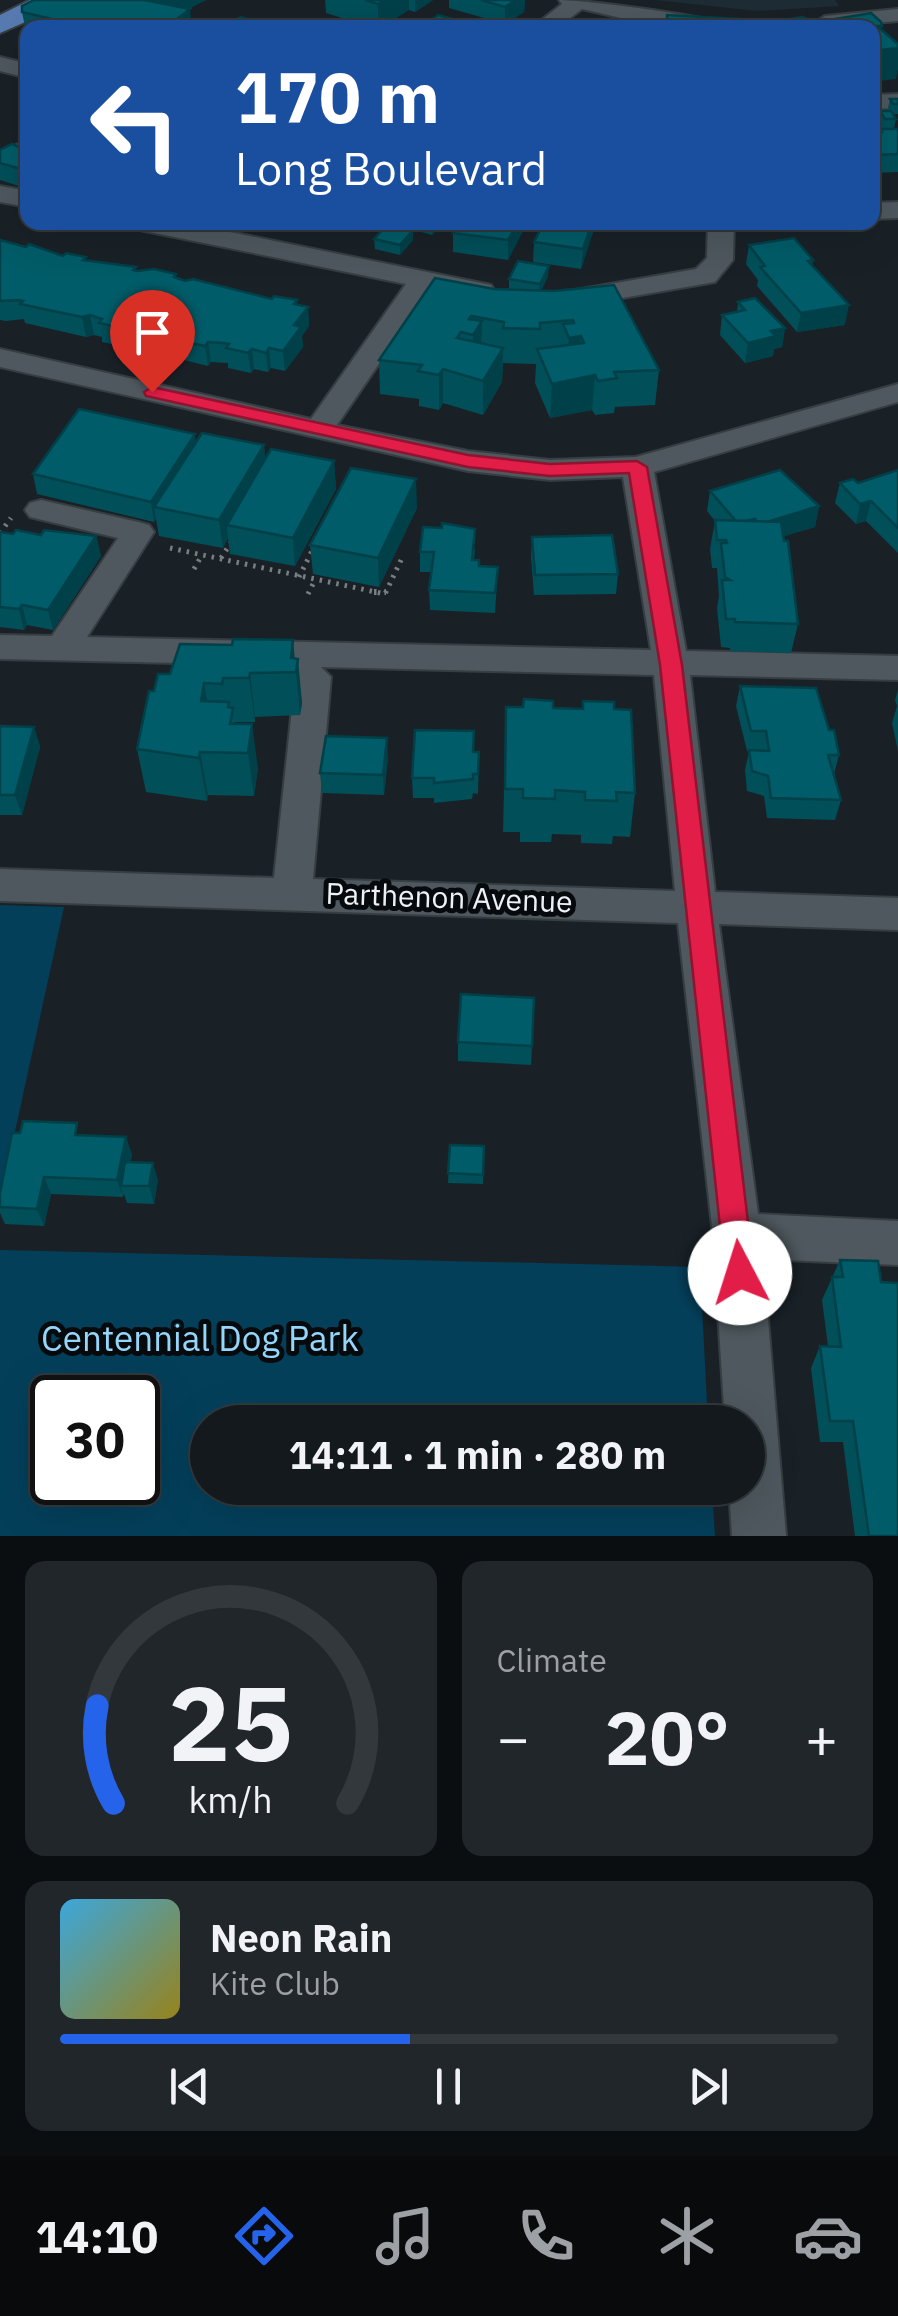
<!DOCTYPE html>
<meta charset="utf-8">
<style>
body{margin:0;font-family:"IBM Plex Sans",sans-serif;background:#20262a;color:#f1f3f6;height:100vh;display:flex;flex-direction:column;font-size:38px;white-space:nowrap}
*{box-sizing:border-box;margin:0}
p{font-size:32px;color:#9da0a4}
.icon{flex:none;width:55px;height:55px;fill:none;stroke:currentColor;stroke-width:2;stroke-linecap:round;stroke-linejoin:round}
.map{position:relative;height:1536px;overflow:hidden}
.drawer{display:flex;flex-direction:column;gap:25px;padding:25px;background:#0a0e10;flex:1}
.drawer>*{flex:none}
.top-card{position:absolute;left:20px;top:20px;width:860px;height:210px;border-radius:20px;box-shadow:0 10px 40px #0002,0 0 0 2px #32383b;background:#1a4fa0;color:#fff;overflow:hidden}
.speed{position:absolute;left:30px;top:1375px;display:flex;gap:20px;font-size:50px;font-weight:700;text-align:center}
.speed>*{display:grid;place-content:center;width:130px;height:130px;border-radius:50%;background:#13191d;box-shadow:0 10px 40px #0002,0 0 0 2px #32383b;line-height:1}
.speed .limit{border:5px solid #111;border-radius:15px;background:#fff;color:#111}
.pin{position:absolute;display:grid;place-items:center;width:85px;height:85px;color:#fff;margin:-102px -42px;border-radius:50% 50% 50% 0;rotate:-45deg;box-shadow:0 0 10px #0007}
.pin .icon{rotate:45deg}
.me{position:absolute;width:110px;margin:-55px;rotate:355deg;stroke-linejoin:round;filter:drop-shadow(0 0 8px #0008)}
.turn{display:flex;align-items:center;gap:35px;height:210px;padding:0 50px;font-size:45px}
.turn .icon{width:130px;height:130px;stroke-width:2.5}
.turn b{display:block;font-size:70px;line-height:85px}
.big{font-size:75px;font-weight:700;line-height:1.1}
.drawer .card{flex:1;display:flex;flex-direction:column;justify-content:center;gap:15px;min-width:0;padding:0 35px;border-radius:20px;background:#20262a}
.drawer .dial{align-items:center;gap:0}
.dial svg{height:260px;overflow:visible;fill:none;stroke:#32383b;stroke-width:7;stroke-linecap:round;text-anchor:middle}
.dial text{fill:#f1f3f6;stroke:none}
.song{display:flex;align-items:center;gap:30px}
.cover{width:120px;height:120px;border-radius:15px;background:linear-gradient(135deg,hsl(200 70% 55%),hsl(50 70% 35%))}
.played{height:10px;border-radius:5px;background:linear-gradient(90deg,#2563eb 45%,#32383b 45%)}
.keys{display:flex;justify-content:space-around;direction:ltr}
.heat{display:flex;justify-content:space-between;align-items:center;font-size:55px;direction:ltr}
.drawer .tiles{flex:1;display:grid;gap:25px;grid-template-columns:1fr 1fr}
.card:last-child{grid-column:span 2}
.trip{position:absolute;left:190px;top:1405px;width:575px;height:100px;border-radius:50px;background:#13191d;box-shadow:0 10px 40px #0002,0 0 0 2px #32383b;font-weight:700;line-height:100px;text-align:center}
.tab-bar{display:flex;height:160px;justify-content:space-around;align-items:center;background:#080a0c;color:#9da0a4}
.tab-bar .icon{width:70px;height:70px}
.tab-bar .selected{color:#2563eb}
.tab-bar b{font-size:45px;color:#f1f3f6}
.map>svg:first-child{display:block}
.built{fill:#1d2c35}
.green{fill:#043f5a;fill-rule:evenodd}
.lines{fill:none;stroke-linecap:round;stroke-linejoin:round}
.minor-casing{stroke:#373e42;stroke-width:4}
.major-casing{stroke:#373e42;stroke-width:4}
.path-far1{stroke:#787e83;stroke-width:5;stroke-dasharray:2.5 6;stroke-linecap:butt}
.path{stroke:#787e83;stroke-width:6;stroke-dasharray:2.5 8;stroke-linecap:butt}
.minor{fill:#4e585e;fill-rule:evenodd}
.major{fill:#577bb1;fill-rule:evenodd}
.wall{fill:#004f59}
.shaded-wall{fill:#004049}
.building{fill:#005c68;stroke:#004049;stroke-width:2.5}
.route{fill:#e11d48;stroke:#92132f;stroke-width:2.5}
.labels{text-anchor:middle;stroke-width:10;stroke-linejoin:round;paint-order:stroke}
.street-label{font-size:30px;fill:#ecf1f5;stroke:#070a0d}
.near-park-label{font-size:35px;fill:#94d5fa;stroke:#070a0d}
</style>
<div class="map">
<svg width="898" height="1536" viewBox="0 0 898 1536">
<rect width="100%" height="100%" fill="#192127"/>
<path class="built" d="M655,0H835L839,6L757,11Z"/>
<g class="green">
<path d="M0,905L64,907L0,1200Z"/>
<path d="M0,1250L700,1267L708,1422H208V1488H712L715,1536H0ZM52,1398H138V1482H52Z"/>
</g>
<g class="lines">
<defs>
<g id="minor">
<path d="M559,0C582,0 715,16 726,26L651,25L582,9L557,28H531L562,4Z"/>
<path d="M898,9V21L817,28L814,23L825,16Z"/>
<path d="M0,57L28,64V78L0,71Z"/>
<path d="M898,94V108L872,109V95Z"/>
<path d="M28,140V157L0,169V152Z"/>
<path d="M0,186L28,191V207L0,202Z"/>
<path d="M898,202V218L872,219V203Z"/>
<path d="M127,222H181L491,285L495,291L481,299L430,289L337,425L468,451L550,460L636,457L898,384V402L654,472L686,651L898,656V680L690,675L715,892L898,898V930L719,924L758,1214L898,1221V1265L763,1259L786,1536H732L729,1488H748V1422H725L713,1235L678,923L0,901V869L274,878L294,690L256,686L251,677L256,668L266,665L0,659V635L52,636L118,538L30,517L25,510L30,503L41,500L138,522L149,525L154,532L87,637L651,650L623,477L550,480L468,471L0,367V349L311,419L406,284L140,230ZM321,667L654,675L675,891L313,879L331,677Z"/>
<path d="M708,222H734L733,260L715,282L570,307L556,299L570,291L696,269L707,258Z"/>
</g>
<path id="major" d="M30,0H65L62,6L0,33V15Z"/>
</defs>
<use href="#minor" class="minor-casing"/>
<use href="#major" class="major-casing"/>
<g class="path-far1">
<path d="M0,533L11,518"/>
<path d="M170,548L385,594L402,558"/>
<path d="M221,558L234,538"/>
<path d="M194,569L202,555"/>
<path d="M299,577L314,547"/>
<path d="M308,594L315,580"/>
</g>
<path class="path" d="M374,592H386"/>
<use href="#minor" class="minor"/>
<use href="#major" class="major"/>
</g>
<g class="wall">
<path d="M34,0H206L189,8L192,28H28V41L22,12Z"/>
<path d="M325,0H433L415,12L409,10L380,28H374L326,13Z"/>
<path d="M449,0H525L524,12L505,24L449,8Z"/>
<path d="M890,99H898V114H893L896,119L894,128L883,129L878,121L880,111H890L888,108Z"/>
<path d="M881,129H898V172L872,173V132H880Z"/>
<path d="M0,150L28,151V189L0,180Z"/>
<path d="M396,222H444L432,235L396,225Z"/>
<path d="M544,222H594L593,232L581,269L533,262L534,242Z"/>
<path d="M525,227L508,260L453,252V233Z"/>
<path d="M374,239L413,240L400,255L375,249Z"/>
<path d="M0,240L63,256L177,278L272,299L297,300V304L308,307L309,326L302,336L303,347L285,371L271,368L268,372L254,369L251,373L228,368V363L211,362L208,366L184,360L183,355L164,356L128,344L125,347L102,342V337L94,335L86,337L25,323L24,319L6,321L0,320Z"/>
<path d="M749,245L813,260L812,265L845,325L797,332L757,286L758,280L746,264Z"/>
<path d="M548,276L541,291L659,370L655,405L615,407L614,413L595,415L592,410L550,418L535,383L536,364L503,363L502,382L483,415L443,403L439,410L419,406V399L380,394L379,360L494,289H509V279Z"/>
<path d="M738,302L785,328L782,347L774,349L773,356L745,363L720,335L722,315L737,312Z"/>
<path d="M196,442L264,445L265,459L334,461L336,489L295,566L230,554L228,538L223,548L159,536L156,519L154,522L37,494L33,474Z"/>
<path d="M898,470V553L866,521L856,524L835,503L840,483H858Z"/>
<path d="M710,491L819,506L815,527L783,536L798,624L791,653L730,651V648L721,647L717,608L719,596L717,568H712L710,549L715,521L707,511Z"/>
<path d="M417,508L379,587L313,574L310,545Z"/>
<path d="M0,532L13,534L96,536L101,556L53,630L27,625L24,630L0,627Z"/>
<path d="M532,537L618,574L616,594L534,595L531,557Z"/>
<path d="M475,549L474,560L479,566L498,567L495,613L430,610L429,590L432,572H420V552Z"/>
<path d="M295,659L302,703L300,715L255,717V722H235L258,768L254,796L208,795L207,801L146,792L137,749L170,674Z"/>
<path d="M740,686L829,730L839,755L834,774L841,800L835,820L767,818L764,796L747,791L745,770L749,751H747L736,706Z"/>
<path d="M898,690V751L892,723L897,706L895,700Z"/>
<path d="M506,707L614,709L635,793L630,837L613,836L612,844L581,843V835L552,834L551,842H520V832H503Z"/>
<path d="M0,726L34,727L40,747L22,815H0Z"/>
<path d="M473,752H479L478,794L473,793L472,799L434,803V798H413L412,778Z"/>
<path d="M388,758L384,795L322,793L320,773Z"/>
<path d="M458,1042L532,1046L531,1065L458,1061Z"/>
<path d="M82,1135L126,1137L132,1155L130,1162L158,1180L154,1204L127,1203L124,1194L123,1197L51,1194L44,1226L5,1224L0,1213V1193Z"/>
<path d="M450,1145L484,1146L483,1184L448,1183Z"/>
<path d="M840,1260L898,1536H855L843,1442H820L811,1368L820,1346H828L822,1300Z"/>
</g>
<g class="shaded-wall">
<path d="M150,0H206L153,28Z"/>
<path d="M384,0H409V10L378,28V4Z"/>
<path d="M415,0H433L415,12Z"/>
<path d="M516,0H525L524,12L505,24V7Z"/>
<path d="M190,9L192,28H165Z"/>
<path d="M877,26H882L877,50L898,48V69L896,79L872,82V51Z"/>
<path d="M432,222H444L432,235Z"/>
<path d="M518,222H525V227L508,260V240Z"/>
<path d="M592,222H594L593,232L581,269L583,249Z"/>
<path d="M413,230V240L400,255V245Z"/>
<path d="M549,266L548,276L539,294L540,284Z"/>
<path d="M297,300L298,319L308,307L309,326L302,336L303,347L285,371L283,351L294,304Z"/>
<path d="M849,305L845,325L797,332L801,313Z"/>
<path d="M90,315L94,335L86,337L82,317Z"/>
<path d="M482,321L481,356L473,369V335Z"/>
<path d="M125,324L128,344L125,347L122,328Z"/>
<path d="M785,328L782,347L774,349L773,356L745,363L748,343L771,331Z"/>
<path d="M581,336L579,371L567,372L569,338Z"/>
<path d="M208,342L211,362L208,366L205,346Z"/>
<path d="M269,348L271,368L268,372L266,353Z"/>
<path d="M503,348L502,382L483,415V381Z"/>
<path d="M252,349L254,369L251,373L248,353Z"/>
<path d="M443,369V403L439,410V375Z"/>
<path d="M595,375L592,410L550,418L552,384Z"/>
<path d="M195,434L198,454L154,507L156,519L154,522L151,502Z"/>
<path d="M264,445L267,473L227,525L228,538L223,548L219,520Z"/>
<path d="M334,461L336,489L295,566L293,538Z"/>
<path d="M416,479L417,508L379,587L378,558Z"/>
<path d="M871,501L866,521L856,524L860,504Z"/>
<path d="M819,506L815,527L756,545L760,524Z"/>
<path d="M96,536L101,556L53,630L48,610Z"/>
<path d="M22,605L27,625L24,630L19,609Z"/>
<path d="M293,640L296,671L298,659L302,703L300,715L296,672L291,658Z"/>
<path d="M250,673L255,717V722L249,678Z"/>
<path d="M204,683L211,727L201,701Z"/>
<path d="M252,724L258,768L254,796L248,753Z"/>
<path d="M34,727L40,747L22,815L15,795Z"/>
<path d="M387,738L388,758L384,795L383,775Z"/>
<path d="M200,752L208,795L207,801L199,758Z"/>
<path d="M126,1137L132,1155L125,1186H121L123,1197L117,1180Z"/>
<path d="M153,1163L158,1180L154,1204L149,1186Z"/>
<path d="M44,1177L51,1194L44,1226L37,1209Z"/>
</g>
<g class="building">
<path d="M34,0H144L190,9L165,28H91L22,12V6Z"/>
<path d="M365,0H384L378,4Z"/>
<path d="M481,0H516L505,7Z"/>
<path d="M871,13L881,22L882,26H877L898,44V48L872,51V28H667V15L778,21L802,17L817,22Z"/>
<path d="M438,15L486,28H421Z"/>
<path d="M241,17L257,22L247,28H236L227,24Z"/>
<path d="M319,19L344,28H304Z"/>
<path d="M582,24L617,28H582Z"/>
<path d="M890,99H898V104H893Z"/>
<path d="M880,111H891L896,119H885Z"/>
<path d="M881,129H898V154L872,155V132H882Z"/>
<path d="M12,144L28,151V171L0,163V150Z"/>
<path d="M459,222H518L508,240L453,233Z"/>
<path d="M544,222H592L583,249L534,242Z"/>
<path d="M387,225L413,230L400,245L374,239Z"/>
<path d="M794,238L813,260L808,261L849,305L801,313L760,267L765,266L749,245Z"/>
<path d="M0,240L26,247L29,244L63,256L66,253L86,257L83,260L136,267L133,270L137,271L154,269L176,274L174,277L185,281L193,279L272,299L274,296L297,300L294,304L308,307L294,325L301,327L283,351L269,348L266,353L252,349L248,353L226,348L229,344L223,343L208,342L205,346L181,341L185,337L180,336H161L125,324L122,328L99,323L102,319L90,315L82,317L20,304L23,301L19,300L0,301Z"/>
<path d="M518,261L549,266L540,284L509,279Z"/>
<path d="M435,278L494,289L554,291L614,285L659,370L614,372L617,378L598,381L595,375L552,384L537,349L584,343L581,336L569,338L563,324L574,323L573,320L540,323V329L503,328L504,322L471,316L469,319L482,321L473,335L461,332L457,338L503,348L483,381L443,369L439,375L418,371L422,365L379,360Z"/>
<path d="M755,298L785,328L771,331L776,336L748,343L722,315L745,310L738,302Z"/>
<path d="M79,409L195,434L151,502L33,474Z"/>
<path d="M202,433L264,445L219,520L154,507Z"/>
<path d="M271,449L334,461L293,538L227,525Z"/>
<path d="M351,468L416,479L378,558L310,545Z"/>
<path d="M780,470L819,506L767,522H757L755,519L746,521H736L710,491Z"/>
<path d="M898,470V528L871,501L860,504L840,483L853,479L858,483Z"/>
<path d="M715,520L781,522L784,541H788L798,624L735,622V619H726L722,580H730L725,577L721,543H727L726,540H717Z"/>
<path d="M442,523L475,529L472,560H479V566L498,567L495,593L429,590L434,552H420L423,527L442,528Z"/>
<path d="M16,530L41,535L44,530L96,536L48,610L22,605L19,609L0,607V532L13,534Z"/>
<path d="M612,535L618,574L535,575L532,537Z"/>
<path d="M233,639L293,640L291,658L298,659L296,672L250,673L249,678H223L222,684L204,683L201,701L229,702L228,707L233,708L230,724H252L248,753L200,752L199,758L137,749L149,691H154L158,674H170L180,644L232,645Z"/>
<path d="M740,686L816,688L829,730H834L839,755H828L841,800L771,798L768,776L752,771L749,750L769,751L766,731H751Z"/>
<path d="M524,699L553,701V708L583,709V701L614,702V709L631,710L635,793L616,792L617,801L585,800V792L555,790V799L523,798V789H505L506,707H523Z"/>
<path d="M0,726L34,727L15,795H0Z"/>
<path d="M415,730L474,731L473,752H479L478,774H473V779L434,783V778H412Z"/>
<path d="M326,736L387,738L383,775L320,773Z"/>
<path d="M461,994L534,998L532,1046L458,1042Z"/>
<path d="M23,1121L77,1123L75,1135L126,1137L117,1180L44,1177L37,1209L0,1207V1193L12,1133H20Z"/>
<path d="M450,1145L484,1146L483,1175L448,1173Z"/>
<path d="M125,1162L153,1163L149,1186H121Z"/>
<path d="M840,1260L878,1261L881,1282L898,1283V1536H869L853,1421H830L820,1346L841,1347L832,1277H843Z"/>
</g>
<path class="route" d="M152,387L468,455L550,464L637,461L647,467L682,665L754,1273L750,1283L740,1287L729,1283L725,1273L660,665L629,473L550,476L468,467L146,396L144,392Z"/>
<g class="labels">
<g class="street-label">
<text transform="translate(449 898) rotate(2)" y="10">Parthenon Avenue</text>
</g>
<g class="near-park-label">
<text x="200" y="1351">Centennial Dog Park</text>
</g>
</g>
</svg>
<div class="speed"><div class="limit">30</div></div>
<div class="pin" style="left:152px;top:392px;background:#d93025"><svg class="icon" aria-label="arrive" viewBox="0 0 24 24"><path d="M6 21V4h12l-3 4 3 4H6"/></svg></div>
<svg class="me" style="left:740px;top:1273px" viewBox="-20 -20 40 40"><circle r="19" fill="#fff"/><path d="M0-13L10 11 0 6-10 11z" fill="#e11d48"/></svg>
<div class="trip">14:11 · 1 min · 280 m</div>
<div class="top-card">
<div class="turn"><svg class="icon" aria-label="left" viewBox="0 0 24 24"><path d="M17 20v-9H6M10 6l-5 5 5 5"/></svg><div><b>170 m</b>Long Boulevard</div></div>
</div>
</div>
<section class="drawer">
<div class="tiles">
<div class="card dial"><svg viewBox="0 0 100 80">
<path d="M14 69A42 42 0 1 1 86 69"/>
<path d="M14 69A42 42 0 0 1 9 39" stroke="#2563eb"/>
<text x="50" y="56" font-size="32" font-weight="700">25</text>
<text x="50" y="72" font-size="11">km/h</text>
</svg></div>
<div class="card"><p>Climate</p>
<div class="heat"><a>−</a><b class="big">20°</b><a>+</a></div>
</div>
<div class="card">
<div class="song"><i class="cover"></i><div><b>Neon Rain</b><p>Kite Club</p></div></div>
<div class="played"></div>
<div class="keys"><svg class="icon" aria-label="previous" viewBox="0 0 24 24"><path d="M18 5L8 12l10 7zM5 5v14"/></svg><svg class="icon" aria-label="pause" viewBox="0 0 24 24"><path d="M8 5v14M16 5v14"/></svg><svg class="icon" aria-label="next" viewBox="0 0 24 24"><path d="M6 5l10 7-10 7zM19 5v14"/></svg></div>
</div>
</div>
</section>
<nav class="tab-bar">
<b>14:10</b>
<svg class="icon selected" aria-label="directions" viewBox="0 0 24 24"><path d="M12 3l9 9-9 9-9-9zM9 14v-3h6M13 9l2 2-2 2"/></svg>
<svg class="icon" aria-label="music" viewBox="0 0 24 24"><path d="M9 18V5l10-2v13"/><circle cx="6" cy="18" r="3"/><circle cx="16" cy="16" r="3"/></svg>
<svg class="icon" aria-label="phone" viewBox="0 0 24 24"><path d="M5 4h4l2 5-3 2q2 4 5 5l2-3 5 2v4C11 20 4 13 5 4z"/></svg>
<svg class="icon" aria-label="climate" viewBox="0 0 24 24"><path d="M12 3v18M4 7l16 10M4 17L20 7"/></svg>
<svg class="icon" aria-label="car" viewBox="0 0 24 24"><path d="M5 17H2v-5l4-1 3-4h7l3 4 3 1v5h-3M9 17h6M6 11h13"/><circle cx="7" cy="17" r="2"/><circle cx="17" cy="17" r="2"/></svg>
</nav>
